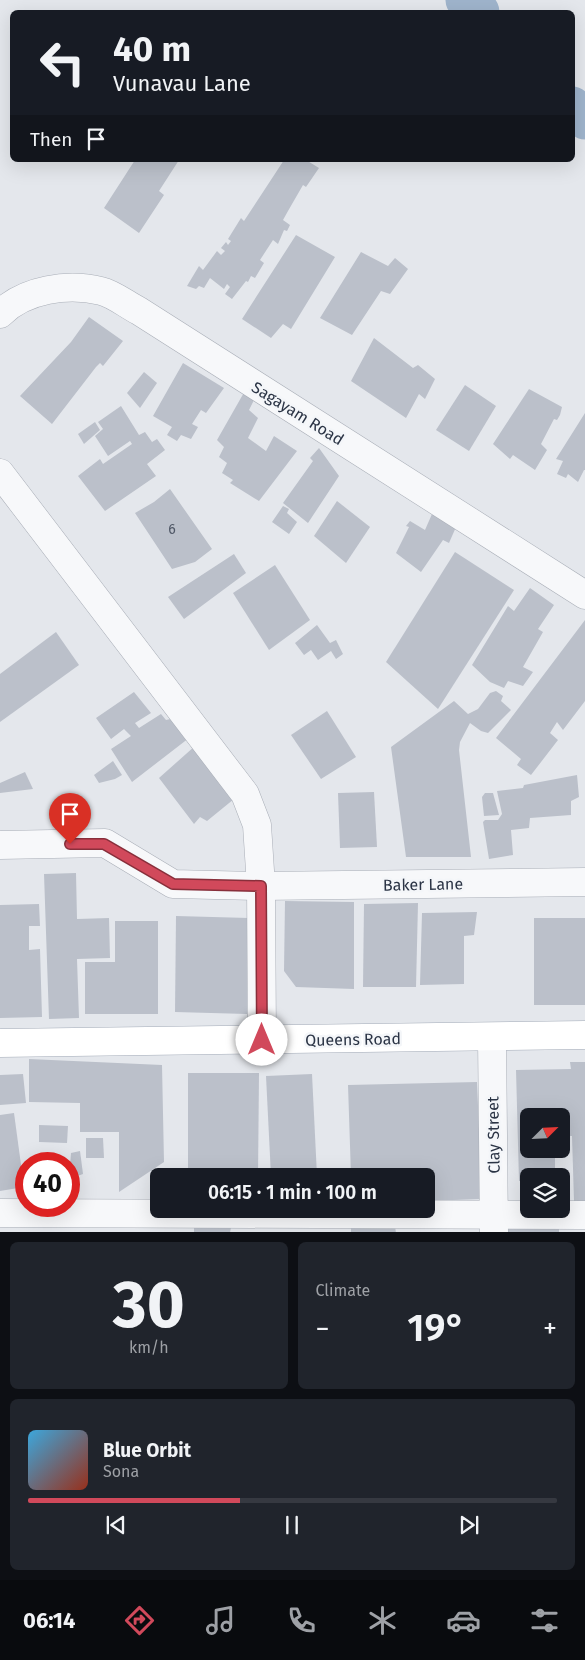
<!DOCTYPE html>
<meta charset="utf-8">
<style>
body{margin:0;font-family:"Fira Sans",sans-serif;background:#20242c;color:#f1f3f6;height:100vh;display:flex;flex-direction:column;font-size:19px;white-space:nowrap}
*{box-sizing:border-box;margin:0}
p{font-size:16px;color:#9ea1a6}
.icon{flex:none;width:28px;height:28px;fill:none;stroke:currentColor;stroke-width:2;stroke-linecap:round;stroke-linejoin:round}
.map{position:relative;height:1232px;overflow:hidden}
.panel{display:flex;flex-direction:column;gap:10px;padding:10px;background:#0d0f14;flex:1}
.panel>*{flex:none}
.hud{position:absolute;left:10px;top:10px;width:565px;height:152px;border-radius:8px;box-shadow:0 5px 20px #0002;background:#171b24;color:#f1f3f6;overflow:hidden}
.needle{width:32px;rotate:66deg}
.controls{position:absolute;left:520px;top:1108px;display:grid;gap:10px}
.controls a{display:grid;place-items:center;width:50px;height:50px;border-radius:8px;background:#171b24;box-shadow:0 5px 20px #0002;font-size:25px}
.speed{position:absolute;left:15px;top:1152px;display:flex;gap:10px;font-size:25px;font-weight:700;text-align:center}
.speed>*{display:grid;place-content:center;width:65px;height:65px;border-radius:50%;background:#171b24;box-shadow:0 5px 20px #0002;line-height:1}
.speed .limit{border:8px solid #d22;background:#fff;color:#111}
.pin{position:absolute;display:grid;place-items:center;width:42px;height:42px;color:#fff;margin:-51px -21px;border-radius:50% 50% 50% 0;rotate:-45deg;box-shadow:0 0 5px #0007}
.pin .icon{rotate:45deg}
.me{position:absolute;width:55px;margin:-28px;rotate:0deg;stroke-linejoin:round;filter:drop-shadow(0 0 4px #0008)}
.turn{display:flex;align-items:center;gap:18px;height:105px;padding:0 20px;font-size:22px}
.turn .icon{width:65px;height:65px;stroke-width:2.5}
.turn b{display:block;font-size:35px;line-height:42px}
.then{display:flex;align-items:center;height:48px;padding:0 20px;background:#0003;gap:10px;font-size:19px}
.big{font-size:38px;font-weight:600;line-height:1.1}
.panel .card{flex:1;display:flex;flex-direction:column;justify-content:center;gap:8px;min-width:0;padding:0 18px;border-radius:8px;background:#20242c}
.panel .dial{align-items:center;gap:0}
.dial b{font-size:65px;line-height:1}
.song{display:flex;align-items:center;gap:15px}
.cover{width:60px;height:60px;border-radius:8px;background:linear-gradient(135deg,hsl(200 70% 55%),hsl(10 70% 35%))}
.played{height:5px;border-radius:2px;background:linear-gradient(90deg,#d1495b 40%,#363941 40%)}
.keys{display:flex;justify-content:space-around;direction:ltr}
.heat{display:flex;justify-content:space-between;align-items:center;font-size:28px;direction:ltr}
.panel .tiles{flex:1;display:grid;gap:10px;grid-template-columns:1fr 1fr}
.card:last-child{grid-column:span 2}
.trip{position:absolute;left:150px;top:1168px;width:285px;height:50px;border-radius:8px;background:#171b24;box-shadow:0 5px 20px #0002;font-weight:600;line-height:50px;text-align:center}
.tabs{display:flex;height:80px;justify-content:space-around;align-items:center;background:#090b0e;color:#9ea1a6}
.tabs .icon{width:35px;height:35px}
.tabs .active{color:#d1495b}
.tabs b{font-size:22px;color:#f1f3f6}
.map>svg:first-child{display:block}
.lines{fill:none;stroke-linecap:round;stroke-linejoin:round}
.river{stroke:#9fb4cc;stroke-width:41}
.building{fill:#bbc0ca}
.minor-casing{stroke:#a9aeb7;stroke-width:29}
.major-casing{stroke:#a3abb8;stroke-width:29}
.minor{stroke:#f7f8fa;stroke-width:28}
.major{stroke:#fff;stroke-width:28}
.route-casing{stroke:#882f3b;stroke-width:12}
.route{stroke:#d1495b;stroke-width:9}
.labels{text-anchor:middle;stroke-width:5;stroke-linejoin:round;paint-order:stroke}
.number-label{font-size:14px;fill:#4f5766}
.street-label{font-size:16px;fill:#2b3445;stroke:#f4f6f9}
</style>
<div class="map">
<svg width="585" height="1233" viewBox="0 0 585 1233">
<rect width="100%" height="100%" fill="#e4e7ec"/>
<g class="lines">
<g class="river">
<path d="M466,0L479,12"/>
<path d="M572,107L585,119"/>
</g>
</g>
<g class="building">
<path d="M135,160H179L159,191L164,195L139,233L104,208Z"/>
<path d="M284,160H306L319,168L306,187L303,185L288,211L283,220L290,225L287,231L284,230L278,244L273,240L260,260L264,263L255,278L251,276L248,282L246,281L232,299L225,294L230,287L227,284L224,289L210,278L204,288L199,286L196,289L187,286L199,266L203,270L217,251L221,255L225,251L221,248L226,242L228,245L231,241L228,239L241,218L244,221Z"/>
<path d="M296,235L335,257L291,329L283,324L271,338L242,319Z"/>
<path d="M361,252L388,266L395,258L408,269L390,294L381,291L352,335L320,318Z"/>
<path d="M89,317L123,341L103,366L100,363L96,367L52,424L20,396L71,342Z"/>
<path d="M374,338L413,368L418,365L435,379L425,399L419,394L406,418L351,381Z"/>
<path d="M183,363L224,388L206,413L201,410L192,424L198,427L191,439L181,435L177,441L167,435L172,427L153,416Z"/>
<path d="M144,372L157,383L140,408L127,393Z"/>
<path d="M465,385L496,406L469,451L436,430Z"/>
<path d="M246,389L256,396L249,410L258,418L248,438L266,451L274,436L297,451L259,501L230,483L233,480L222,473L227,463L219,457L224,447L217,440Z"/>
<path d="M529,389L562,407L560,415L557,420L554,419L541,444L547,450L535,470L513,455L510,459L493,444Z"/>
<path d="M121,406L139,435L145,432L152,442L157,439L165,450L147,464L156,476L105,511L78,476L100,459L103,464L132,444L130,441L108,456L95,436L103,429L98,422Z"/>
<path d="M585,413V470H584L578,482L568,474L566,478L557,474L563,461L556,459Z"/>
<path d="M95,422L100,430L84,444L78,434Z"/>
<path d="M319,448L339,476L308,523L283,503L313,461L310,458Z"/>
<path d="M170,489L212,549L195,562L172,569L135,513L154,502Z"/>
<path d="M337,501L370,527L346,563L314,536Z"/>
<path d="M283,506L289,509L287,513L297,522L289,534L272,522Z"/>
<path d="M432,514L456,527L449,543L443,540L421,572L396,553L409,527L406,526L410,521L425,530Z"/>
<path d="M455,552L514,590L438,709L386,662Z"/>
<path d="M234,554L246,573L184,619L168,597Z"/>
<path d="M275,565L310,620L269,650L233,593Z"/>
<path d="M530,588L554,605L538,629L543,632L523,667L533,672L523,686L508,681L504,688L490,682L472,665L508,606L514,611Z"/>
<path d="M585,620V701L563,730L557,722L550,733L558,740L531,775L517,765L521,759L496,738Z"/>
<path d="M317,625L330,643L336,640L343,654L336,659L331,651L318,660L311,650L304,655L295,643Z"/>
<path d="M56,632L79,665L0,722V674Z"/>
<path d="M496,691L503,696L501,701L511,710L488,733L481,731L470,723L460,742L459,750L471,857H406L391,747L454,701L468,714L478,709L490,693Z"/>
<path d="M134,692L151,713L135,723L139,728L161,714L166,720L175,718L189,738L132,782L111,749L131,736L124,729L111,739L96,718Z"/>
<path d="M327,711L356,757L321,779L291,735Z"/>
<path d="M195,746L234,799L207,821L200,817L194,824L159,778Z"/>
<path d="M113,761L122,775L115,779L99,783L94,775Z"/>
<path d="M25,772L33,789L0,793V783Z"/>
<path d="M577,775L579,797L571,801V815L530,818L529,828L511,830L513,855L489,859L483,822L485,820H498L502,814L497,791L523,788L524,785Z"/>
<path d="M374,792L377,847L340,848L338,793Z"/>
<path d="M485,793H493L499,815L484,816L482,797Z"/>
<path d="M76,873L77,919L109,918L110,958L77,959L79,1018L49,1019L44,874Z"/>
<path d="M285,901L354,902V989L296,987L284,971Z"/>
<path d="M418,903L416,987H363L364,904Z"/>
<path d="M39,904L40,926H29V950L40,949L42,1017L0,1018V905Z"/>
<path d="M477,912L474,935L464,936V984L420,985L422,913Z"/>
<path d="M176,916L249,918L247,1014L175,1012Z"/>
<rect x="534" y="918" width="51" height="87"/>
<path d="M115,921H158V1014H85V962H115Z"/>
<path d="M29,1059L162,1065L164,1162L119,1192V1132H80V1103L29,1102Z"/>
<path d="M570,1062H585V1201H574L572,1136H561V1116H529V1149H555V1176H529V1181H519L516,1070L571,1069Z"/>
<path d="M188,1073H259L258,1176H188Z"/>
<path d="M23,1074L26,1103L0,1105V1075Z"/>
<path d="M312,1074L317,1176H271L266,1076Z"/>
<path d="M477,1082L482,1199L426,1201V1176H351L348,1085Z"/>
<path d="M14,1113L24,1187L0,1191V1115Z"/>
<path d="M39,1125L68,1126L67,1143L39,1142Z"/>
<path d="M86,1138H103L104,1158H86Z"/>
<path d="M80,1151L83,1174L69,1179L71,1153Z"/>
<path d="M559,1225V1233H506V1226Z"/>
<path d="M194,1226L231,1227L230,1233H194Z"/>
<path d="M395,1226L396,1233H351V1228Z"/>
</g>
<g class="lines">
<defs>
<g id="minor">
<path d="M0,314C25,289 68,283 101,291C114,294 127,305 139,311L585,595"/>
<path d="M0,473L245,794L257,825L261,886L262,1040"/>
<path d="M0,845L105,843L173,884L261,886L585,882"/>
<path d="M492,1037L494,1233"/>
<path d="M0,1213L585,1215"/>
</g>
<path id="major" d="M0,1043L585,1035"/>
</defs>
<use href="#minor" class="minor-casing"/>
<use href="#major" class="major-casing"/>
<use href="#minor" class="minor"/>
<use href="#major" class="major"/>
</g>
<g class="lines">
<defs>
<path id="route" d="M70,844H104L173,884L261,886L262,1040"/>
</defs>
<use href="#route" class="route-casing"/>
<use href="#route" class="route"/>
</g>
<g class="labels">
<g class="number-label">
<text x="172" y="534">6</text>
</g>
<g class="street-label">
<text transform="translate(298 413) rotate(32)" y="6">Sagayam Road</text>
<text transform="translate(423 884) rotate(-1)" y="6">Baker Lane</text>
<text transform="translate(353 1039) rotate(-1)" y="6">Queens Road</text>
<text transform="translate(493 1135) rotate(-91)" y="6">Clay Street</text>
</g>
</g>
</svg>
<div class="controls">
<a><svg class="needle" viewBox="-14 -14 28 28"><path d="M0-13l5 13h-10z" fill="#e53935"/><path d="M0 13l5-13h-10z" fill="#9ea1a6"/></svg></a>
<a><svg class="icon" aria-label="layers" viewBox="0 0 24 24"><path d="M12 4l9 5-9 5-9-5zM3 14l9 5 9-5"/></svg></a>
</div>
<div class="speed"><div class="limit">40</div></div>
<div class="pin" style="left:70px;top:844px;background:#d93025"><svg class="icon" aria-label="arrive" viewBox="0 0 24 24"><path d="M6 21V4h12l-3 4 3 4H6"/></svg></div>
<svg class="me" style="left:262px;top:1040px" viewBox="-20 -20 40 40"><circle r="19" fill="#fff"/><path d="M0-13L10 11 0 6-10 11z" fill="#d1495b"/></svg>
<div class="trip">06:15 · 1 min · 100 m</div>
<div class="hud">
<div class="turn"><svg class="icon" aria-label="left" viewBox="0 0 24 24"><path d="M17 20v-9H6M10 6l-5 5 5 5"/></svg><div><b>40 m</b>Vunavau Lane</div></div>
<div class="then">Then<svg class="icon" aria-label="arrive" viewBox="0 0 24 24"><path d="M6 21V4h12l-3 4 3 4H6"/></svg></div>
</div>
</div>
<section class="panel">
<div class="tiles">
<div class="card dial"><b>30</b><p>km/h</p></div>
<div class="card"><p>Climate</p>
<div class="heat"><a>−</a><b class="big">19°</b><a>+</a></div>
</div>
<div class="card">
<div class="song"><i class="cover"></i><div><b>Blue Orbit</b><p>Sona</p></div></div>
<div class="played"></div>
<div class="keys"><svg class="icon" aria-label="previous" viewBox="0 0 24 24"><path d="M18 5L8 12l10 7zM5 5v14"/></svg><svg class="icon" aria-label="pause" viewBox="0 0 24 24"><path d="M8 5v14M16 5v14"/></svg><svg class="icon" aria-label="next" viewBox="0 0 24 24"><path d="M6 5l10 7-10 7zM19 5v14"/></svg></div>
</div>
</div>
</section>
<nav class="tabs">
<b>06:14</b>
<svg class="icon active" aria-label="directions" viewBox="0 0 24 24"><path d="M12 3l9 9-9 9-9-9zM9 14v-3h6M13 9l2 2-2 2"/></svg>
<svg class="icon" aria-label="music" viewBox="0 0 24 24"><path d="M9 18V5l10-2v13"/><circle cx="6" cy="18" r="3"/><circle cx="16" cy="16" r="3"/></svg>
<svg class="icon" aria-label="phone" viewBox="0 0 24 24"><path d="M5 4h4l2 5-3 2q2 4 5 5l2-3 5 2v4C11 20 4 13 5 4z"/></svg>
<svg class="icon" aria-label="climate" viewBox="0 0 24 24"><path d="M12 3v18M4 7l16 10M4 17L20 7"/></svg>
<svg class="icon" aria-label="car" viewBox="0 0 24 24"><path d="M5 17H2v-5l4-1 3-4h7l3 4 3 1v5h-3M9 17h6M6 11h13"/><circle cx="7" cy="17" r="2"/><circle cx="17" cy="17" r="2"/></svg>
<svg class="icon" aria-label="filters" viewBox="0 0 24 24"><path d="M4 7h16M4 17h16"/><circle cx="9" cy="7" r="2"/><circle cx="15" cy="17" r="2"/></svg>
</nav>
